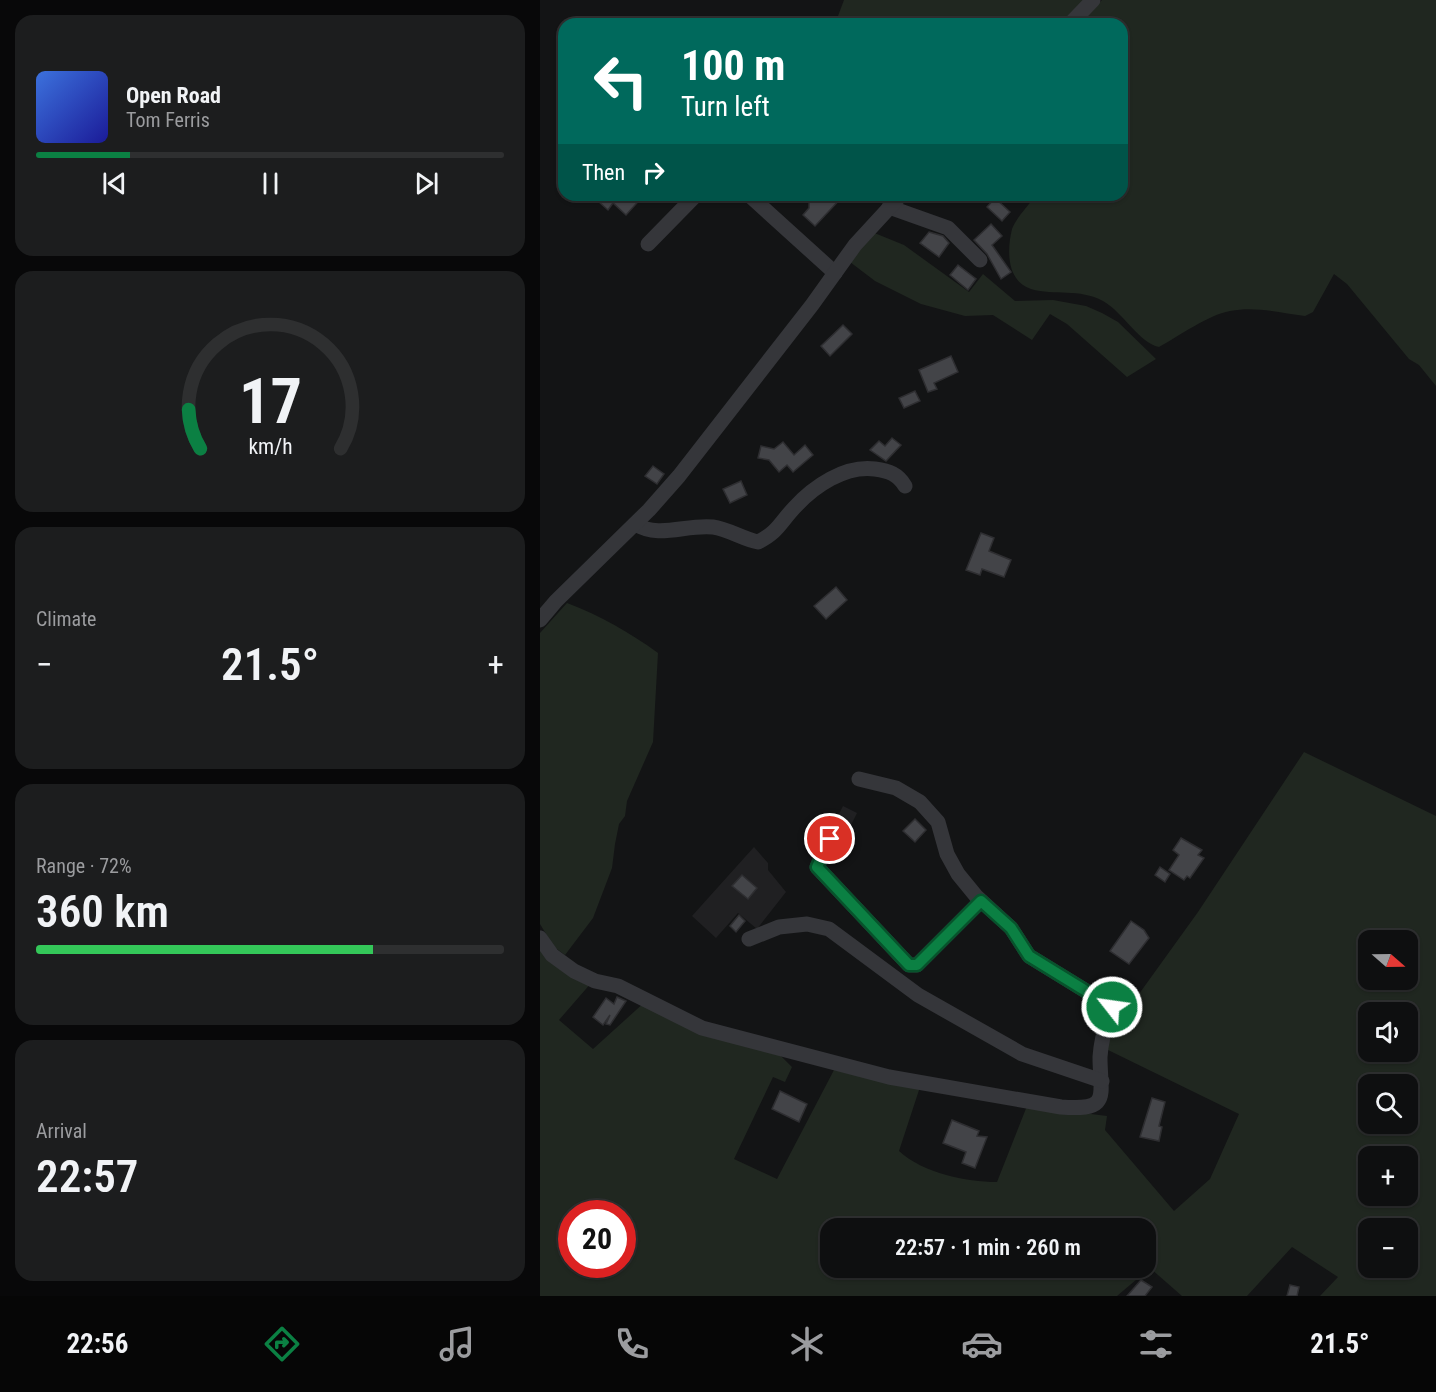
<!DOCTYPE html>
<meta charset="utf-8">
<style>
body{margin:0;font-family:"Roboto Condensed",sans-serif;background:#1c1d1e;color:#f1f3f6;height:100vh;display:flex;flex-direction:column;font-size:22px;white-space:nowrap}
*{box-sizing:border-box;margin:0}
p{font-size:20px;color:#9b9c9f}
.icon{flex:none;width:33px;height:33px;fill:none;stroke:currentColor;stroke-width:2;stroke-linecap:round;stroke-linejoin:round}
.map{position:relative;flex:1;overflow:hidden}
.details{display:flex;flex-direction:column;gap:15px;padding:15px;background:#080809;width:540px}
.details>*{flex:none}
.top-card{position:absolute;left:18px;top:18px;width:570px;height:183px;border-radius:18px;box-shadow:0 2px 4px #0004,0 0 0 2px #2e2f30;background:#00695c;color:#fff;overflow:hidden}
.needle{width:39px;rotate:110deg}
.buttons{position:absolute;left:818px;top:930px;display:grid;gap:12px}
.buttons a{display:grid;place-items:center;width:60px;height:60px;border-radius:12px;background:#0e0f10;box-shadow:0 2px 4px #0004,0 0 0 2px #2e2f30;font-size:30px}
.speed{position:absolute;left:18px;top:1200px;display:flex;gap:12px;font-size:30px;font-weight:700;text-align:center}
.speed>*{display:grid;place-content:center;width:78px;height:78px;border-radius:50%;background:#0e0f10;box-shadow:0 2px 4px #0004,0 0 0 2px #2e2f30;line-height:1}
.speed .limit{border:9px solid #d22;background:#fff;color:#111}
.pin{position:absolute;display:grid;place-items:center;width:51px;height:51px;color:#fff;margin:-26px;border:3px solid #fff;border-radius:50%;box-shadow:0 2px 6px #0007}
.me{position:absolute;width:66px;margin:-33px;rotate:300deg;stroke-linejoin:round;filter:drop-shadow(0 0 4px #0008)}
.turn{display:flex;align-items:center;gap:21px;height:126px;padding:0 24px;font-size:27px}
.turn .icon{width:78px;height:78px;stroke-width:2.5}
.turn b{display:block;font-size:42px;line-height:51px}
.then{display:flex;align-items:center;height:57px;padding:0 24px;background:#0003;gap:12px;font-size:22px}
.big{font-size:45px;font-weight:600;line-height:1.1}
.details .tile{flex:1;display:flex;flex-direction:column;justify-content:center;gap:9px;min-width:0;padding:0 21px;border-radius:18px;background:#1c1d1e}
.details .dial{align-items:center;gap:0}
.dial svg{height:156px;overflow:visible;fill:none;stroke:#2e2f30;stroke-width:7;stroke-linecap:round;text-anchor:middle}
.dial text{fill:#f1f3f6;stroke:none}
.song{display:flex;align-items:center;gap:18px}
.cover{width:72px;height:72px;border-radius:9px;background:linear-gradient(135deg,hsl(220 70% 55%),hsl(240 70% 35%))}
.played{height:6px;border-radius:3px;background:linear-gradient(90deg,#0b8043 20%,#2e2f30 20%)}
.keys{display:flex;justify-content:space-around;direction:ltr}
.heat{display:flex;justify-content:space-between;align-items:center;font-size:33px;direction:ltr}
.charge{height:9px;border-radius:4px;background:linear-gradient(90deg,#34c759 72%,#2e2f30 0)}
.trip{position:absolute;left:280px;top:1218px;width:336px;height:60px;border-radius:18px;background:#0e0f10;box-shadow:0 2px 4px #0004,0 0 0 2px #2e2f30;font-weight:600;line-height:60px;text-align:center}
.dock{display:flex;height:96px;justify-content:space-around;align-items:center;background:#060606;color:#9b9c9f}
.dock .icon{width:42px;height:42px}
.dock .current{color:#0b8043}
.dock b{font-size:27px;color:#f1f3f6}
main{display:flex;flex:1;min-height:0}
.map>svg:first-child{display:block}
.built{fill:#202022}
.green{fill:#202720;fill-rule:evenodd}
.building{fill:#434448;stroke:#2e2e31;stroke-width:1.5}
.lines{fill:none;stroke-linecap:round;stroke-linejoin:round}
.minor{stroke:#35363a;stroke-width:15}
.route-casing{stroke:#07532c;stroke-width:15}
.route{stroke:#0b8043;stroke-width:10}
</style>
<main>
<section class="details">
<div class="tile">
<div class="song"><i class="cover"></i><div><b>Open Road</b><p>Tom Ferris</p></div></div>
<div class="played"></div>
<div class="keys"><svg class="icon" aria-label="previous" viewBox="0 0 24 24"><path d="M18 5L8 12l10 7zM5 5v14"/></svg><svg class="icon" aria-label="pause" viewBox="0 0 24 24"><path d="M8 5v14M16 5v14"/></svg><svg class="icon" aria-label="next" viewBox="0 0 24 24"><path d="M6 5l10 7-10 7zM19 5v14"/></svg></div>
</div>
<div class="tile dial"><svg viewBox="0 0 100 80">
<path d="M14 69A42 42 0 1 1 86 69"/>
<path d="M14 69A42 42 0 0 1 8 49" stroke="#0b8043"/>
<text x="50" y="56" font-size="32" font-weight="700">17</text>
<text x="50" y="72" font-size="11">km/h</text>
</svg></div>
<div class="tile"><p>Climate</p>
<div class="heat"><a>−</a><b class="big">21.5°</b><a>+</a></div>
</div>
<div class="tile"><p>Range · 72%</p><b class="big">360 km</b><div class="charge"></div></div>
<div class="tile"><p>Arrival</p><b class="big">22:57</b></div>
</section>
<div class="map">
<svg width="896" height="1296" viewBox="0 0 896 1296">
<rect width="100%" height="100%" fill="#131415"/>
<g class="built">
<path d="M303,806L317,813L310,827L296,820Z"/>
<path d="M214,847L228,863V870L246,892L217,929L198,913L176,938L152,916Z"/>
</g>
<g class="green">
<path d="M304,0H546L523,24H295Z"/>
<path d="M562,0H896V386L879,365L869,359L807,284L794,274L773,312L765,316C740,313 716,306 690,311C668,315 639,336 619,347C599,343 584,313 563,301C539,288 515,296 491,289C466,281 467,249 472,229C476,218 489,205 496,195H582V24H538Z"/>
<path d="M332,232L364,245L429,292L443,274L475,301L513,300L546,306L562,313L578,322L616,359L587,377L527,324L510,314L492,340L453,315L425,316L381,304L335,281L310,262Z"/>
<path d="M27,603C61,616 89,632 118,653L113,742L87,801L85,816L79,824L75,844L72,868L53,918L25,955L14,947L0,924V633Z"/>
<path d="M764,752L896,816V1296H780L798,1277L752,1247L707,1296H642L610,1268L577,1296H0V945L52,982L19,1020L53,1049L106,1001L237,1052L252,1067L245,1082L233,1077L194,1159L237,1179L294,1070L380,1087L359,1151C383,1173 426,1182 457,1182L487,1106L567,1116L565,1130L634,1211L670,1179L699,1114L566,1049L568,1037L658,912ZM828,940H867V980H828ZM828,1012H867V1052H828ZM828,1084H867V1124H828ZM828,1156H867V1196H828ZM32,1214H82V1264H32ZM291,1228H606V1268H291ZM828,1228H867V1268H828Z"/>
</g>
<g class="building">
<path d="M64,195H104L86,215L73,203L68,210L59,202Z"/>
<path d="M282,195H304L275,226L263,215L269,208V198Z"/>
<path d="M455,198L470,212L462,221L447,207Z"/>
<path d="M451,224L462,236L452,245L471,272L461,279L447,254L434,240Z"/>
<path d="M389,232L403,236L409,243L399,257L380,243Z"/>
<path d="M418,265L436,279L428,290L410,275Z"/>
<path d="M303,325L312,334L290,356L281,346Z"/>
<path d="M411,356L418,372L394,383L397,389L388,392L379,370Z"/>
<path d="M375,391L380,401L364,408L359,398Z"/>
<path d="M352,438L361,445L346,461L330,450L339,441L345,446Z"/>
<path d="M243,442L254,455L265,445L273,455L253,472L247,465L239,472L229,460L218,458L221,446L234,449Z"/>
<path d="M113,466L124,474L117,484L105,476Z"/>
<path d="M201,481L207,495L190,503L183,489Z"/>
<path d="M441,533L454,538L449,551L471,560L464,577L442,569L440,575L426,570Z"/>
<path d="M296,587L307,600L286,619L274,606Z"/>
<path d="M375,819L386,830L375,842L363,831Z"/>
<path d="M641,838L662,850L658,855L664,858L650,878L647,876L644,880L629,870L639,855L633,850Z"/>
<path d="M620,867L630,874L625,882L615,875Z"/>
<path d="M202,875L217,888L208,899L192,886Z"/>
<path d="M199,915L205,921L196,932L190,926Z"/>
<path d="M591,921L604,930L609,938L589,964L570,951Z"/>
<path d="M77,997L86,1001L70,1025L66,1024L70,1015L63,1025L53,1017L66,998L74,1004Z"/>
<path d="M240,1091L267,1104L259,1122L232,1109Z"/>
<path d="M612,1098L625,1102L619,1126L622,1127L619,1141L600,1137Z"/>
<path d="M412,1120L439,1131L437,1136L447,1137L435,1168L422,1163L426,1152L403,1143Z"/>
<path d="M601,1280L612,1287L605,1296H587Z"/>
<path d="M750,1285L759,1287L757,1296H747Z"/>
</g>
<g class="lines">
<g class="minor">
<path d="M530,24L553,0"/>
<path d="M209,195L295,273"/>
<path d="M349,207L408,228L440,260"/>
<path d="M108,244L156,195"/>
<path d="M95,524C119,539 146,524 173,527C188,529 203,539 218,542C238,532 240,523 254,508C274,486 305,465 335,469C349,471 358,474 365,486"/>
<path d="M0,620L16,601L109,510L139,476L272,305L315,245L361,195"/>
<path d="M290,839L277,867L369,965H377L441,901"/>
<path d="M0,938L12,955L34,971L55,981L78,986L162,1028L349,1077L521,1107C572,1111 560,1096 560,1057C561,1040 566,1023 572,1007L489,956L471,928L436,896L418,874L407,854L398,822L380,802L356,788L319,779"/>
<path d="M209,939L239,927L267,924L289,929L378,995L482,1054L562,1081"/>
</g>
</g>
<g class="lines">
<defs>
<path id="route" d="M290,839L277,867L369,965H377L441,901L471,928L489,956L572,1007"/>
</defs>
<use href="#route" class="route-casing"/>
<use href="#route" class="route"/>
</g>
</svg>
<div class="buttons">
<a><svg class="needle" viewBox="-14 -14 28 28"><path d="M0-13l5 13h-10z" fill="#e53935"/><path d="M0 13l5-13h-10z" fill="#9b9c9f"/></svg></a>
<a><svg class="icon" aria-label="sound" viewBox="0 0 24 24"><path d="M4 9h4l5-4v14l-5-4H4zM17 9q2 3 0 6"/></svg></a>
<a><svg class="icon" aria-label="search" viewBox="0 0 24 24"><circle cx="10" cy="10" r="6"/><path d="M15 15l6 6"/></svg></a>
<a>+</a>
<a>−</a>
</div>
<div class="speed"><div class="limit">20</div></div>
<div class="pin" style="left:290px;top:839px;background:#d93025"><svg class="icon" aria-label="arrive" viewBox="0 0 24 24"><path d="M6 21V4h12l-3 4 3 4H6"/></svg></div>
<svg class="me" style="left:572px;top:1007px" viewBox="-20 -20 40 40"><circle r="17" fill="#0b8043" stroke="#fff" stroke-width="3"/><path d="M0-11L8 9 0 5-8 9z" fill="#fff"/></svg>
<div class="trip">22:57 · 1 min · 260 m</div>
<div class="top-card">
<div class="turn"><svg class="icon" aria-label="left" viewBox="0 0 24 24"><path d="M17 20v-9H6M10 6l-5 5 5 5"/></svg><div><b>100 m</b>Turn left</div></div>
<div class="then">Then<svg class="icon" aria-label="right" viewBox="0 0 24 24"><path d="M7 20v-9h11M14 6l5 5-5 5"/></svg></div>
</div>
</div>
</main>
<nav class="dock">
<b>22:56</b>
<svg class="icon current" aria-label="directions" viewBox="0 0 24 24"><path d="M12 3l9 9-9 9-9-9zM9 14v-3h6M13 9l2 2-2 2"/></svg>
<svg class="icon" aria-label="music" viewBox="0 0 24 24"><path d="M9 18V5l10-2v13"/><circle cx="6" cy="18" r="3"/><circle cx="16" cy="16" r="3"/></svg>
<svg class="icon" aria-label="phone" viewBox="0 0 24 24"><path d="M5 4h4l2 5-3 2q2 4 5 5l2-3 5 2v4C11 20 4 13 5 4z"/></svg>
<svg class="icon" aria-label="climate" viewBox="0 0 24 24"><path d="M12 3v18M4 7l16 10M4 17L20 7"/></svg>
<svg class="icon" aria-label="car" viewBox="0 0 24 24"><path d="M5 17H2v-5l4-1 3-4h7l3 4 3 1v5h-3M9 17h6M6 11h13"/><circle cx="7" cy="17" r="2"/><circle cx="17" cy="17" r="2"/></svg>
<svg class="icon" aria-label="filters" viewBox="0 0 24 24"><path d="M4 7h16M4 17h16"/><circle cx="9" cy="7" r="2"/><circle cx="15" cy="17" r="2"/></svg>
<b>21.5°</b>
</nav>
